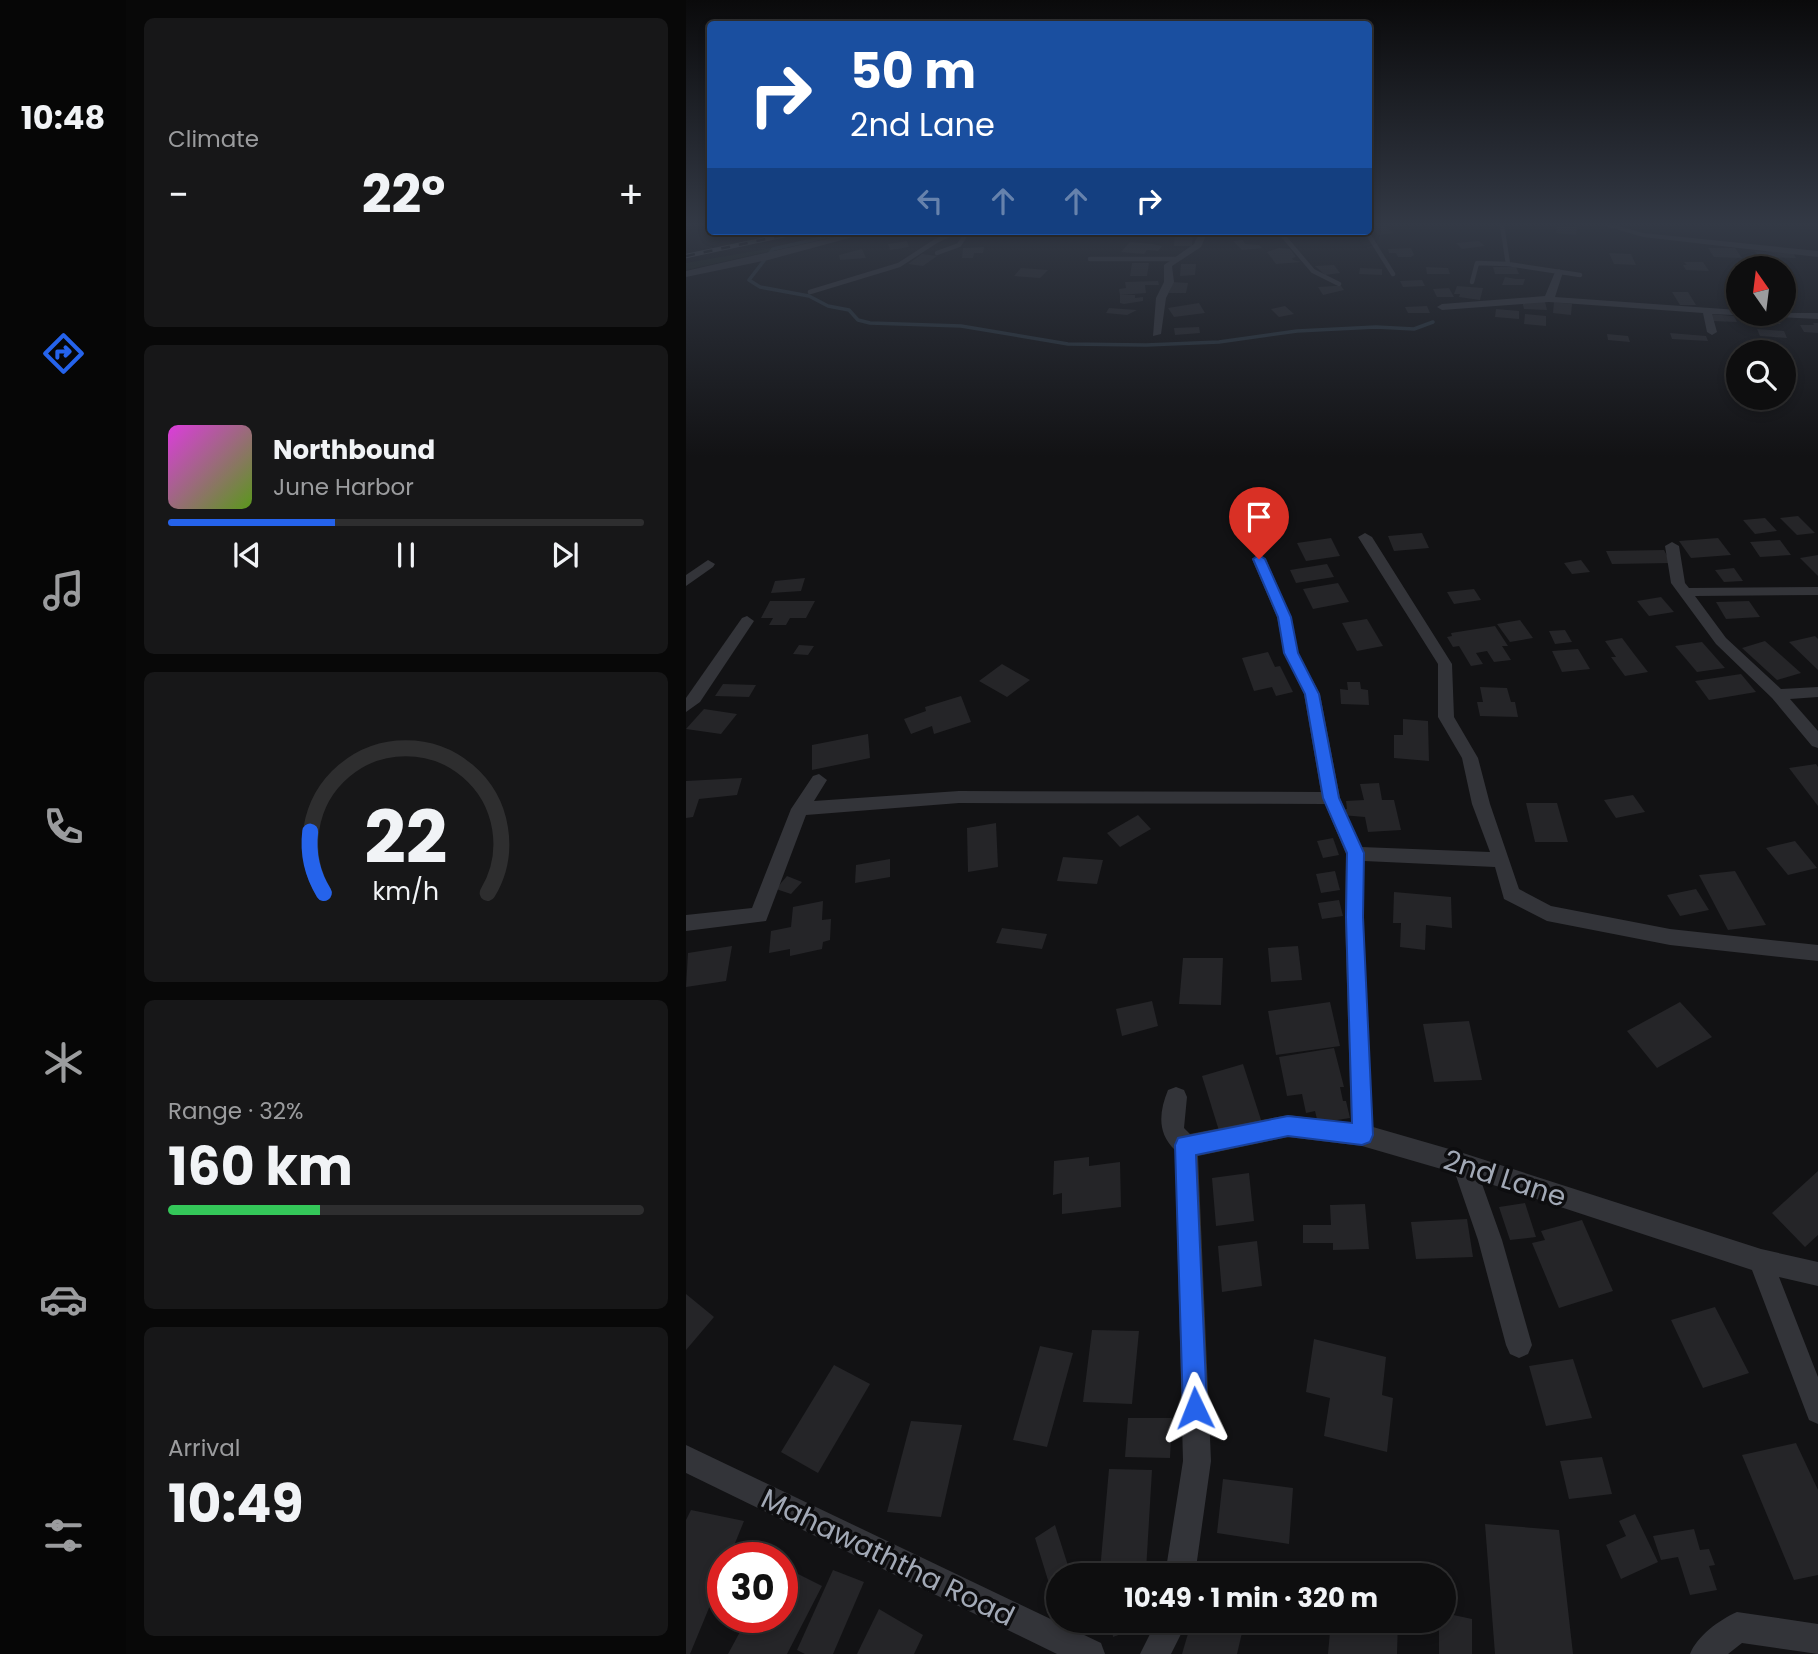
<!DOCTYPE html>
<meta charset="utf-8">
<style>
body{margin:0;font-family:Poppins,sans-serif;background:#171718;color:#f1f3f6;height:100vh;display:flex;flex-direction:column;font-size:26px;white-space:nowrap}
*{box-sizing:border-box;margin:0}
p{font-size:23px;color:#9b9c9e}
.icon{flex:none;width:38px;height:38px;fill:none;stroke:currentColor;stroke-width:2;stroke-linecap:round;stroke-linejoin:round}
.map{position:relative;flex:1;overflow:hidden}
.sheet{display:flex;flex-direction:column;gap:18px;padding:18px;background:#080808;width:560px}
.sheet>*{flex:none}
.banner{position:absolute;left:21px;top:21px;width:665px;height:214px;border-radius:7px;box-shadow:0 4px 10px #0003,0 0 0 2px #2e2e2f;background:#1a4fa0;color:#fff;overflow:hidden}
.needle{width:46px;rotate:346deg}
.fabs{position:absolute;left:1040px;top:256px;display:grid;gap:14px}
.fabs a{display:grid;place-items:center;width:70px;height:70px;border-radius:50%;background:#0e0e0f;box-shadow:0 4px 10px #0003,0 0 0 2px #2e2e2f;font-size:35px}
.speed{position:absolute;left:21px;top:1542px;display:flex;gap:14px;font-size:35px;font-weight:700;text-align:center}
.speed>*{display:grid;place-content:center;width:91px;height:91px;border-radius:50%;background:#0e0e0f;box-shadow:0 4px 10px #0003,0 0 0 2px #2e2e2f;line-height:1}
.speed .limit{border:10px solid #d22;background:#fff;color:#111}
.pin{position:absolute;display:grid;place-items:center;width:60px;height:60px;color:#fff;margin:-72px -30px;border-radius:50% 50% 50% 0;rotate:-45deg;box-shadow:0 0 7px #0007}
.pin .icon{rotate:45deg}
.me{position:absolute;width:77px;margin:-38px;rotate:358deg;stroke-linejoin:round;filter:drop-shadow(0 0 5px #0008)}
.turn{display:flex;align-items:center;gap:24px;height:147px;padding:0 28px;font-size:32px}
.turn .icon{width:91px;height:91px;stroke-width:2.5}
.turn b{display:block;font-size:49px;line-height:60px}
.lanes{display:flex;align-items:center;height:66px;padding:0 28px;background:#0003;justify-content:center;gap:35px;direction:ltr}
.lanes .off{opacity:.35}
.big{font-size:52px;font-weight:700;line-height:1.1}
.sheet .tile{flex:1;display:flex;flex-direction:column;justify-content:center;gap:10px;min-width:0;padding:0 24px;border-radius:10px;background:#171718}
.sheet .dial{align-items:center;gap:0}
.dial svg{height:182px;overflow:visible;fill:none;stroke:#2e2e2f;stroke-width:7;stroke-linecap:round;text-anchor:middle}
.dial text{fill:#f1f3f6;stroke:none}
.song{display:flex;align-items:center;gap:21px}
.cover{width:84px;height:84px;border-radius:10px;background:linear-gradient(135deg,hsl(300 70% 55%),hsl(90 70% 35%))}
.played{height:7px;border-radius:4px;background:linear-gradient(90deg,#2563eb 35%,#2e2e2f 35%)}
.keys{display:flex;justify-content:space-around;direction:ltr}
.heat{display:flex;justify-content:space-between;align-items:center;font-size:38px;direction:ltr}
.charge{height:10px;border-radius:5px;background:linear-gradient(90deg,#34c759 32%,#2e2e2f 0)}
.trip{position:absolute;left:360px;top:1563px;width:410px;height:70px;border-radius:35px;background:#0e0e0f;box-shadow:0 4px 10px #0003,0 0 0 2px #2e2e2f;font-weight:700;line-height:70px;text-align:center}
main{display:flex;flex:1;min-height:0}
.tab-bar{display:flex;flex-direction:column;width:126px;justify-content:space-around;align-items:center;background:#060606;color:#9b9c9e}
.tab-bar .icon{width:49px;height:49px}
.tab-bar .active{color:#2563eb}
.tab-bar b{font-size:32px;color:#f1f3f6}
.map>svg:first-child{display:block}
.green{fill:#181f19}
.lines{fill:none;stroke-linecap:round;stroke-linejoin:round}
.stream{stroke:#273139;stroke-width:3.5}
.building{fill:#252528}
.lane{stroke:#333439;stroke-width:4.5}
.street{fill:#333439;fill-rule:evenodd}
.rail-casing{stroke:#46484f;stroke-width:4.5}
.rail{stroke:#0d0d0f;stroke-width:2.5;stroke-dasharray:9;stroke-linecap:butt}
.route{fill:#2563eb;stroke:#184099;stroke-width:2}
.labels{text-anchor:middle;stroke-width:7;stroke-linejoin:round;paint-order:stroke}
.near-street-label{font-size:28px;fill:#a2a9b6;stroke:#0d0d0f}
</style>
<main>
<nav class="tab-bar">
<b>10:48</b>
<svg class="icon active" aria-label="directions" viewBox="0 0 24 24"><path d="M12 3l9 9-9 9-9-9zM9 14v-3h6M13 9l2 2-2 2"/></svg>
<svg class="icon" aria-label="music" viewBox="0 0 24 24"><path d="M9 18V5l10-2v13"/><circle cx="6" cy="18" r="3"/><circle cx="16" cy="16" r="3"/></svg>
<svg class="icon" aria-label="phone" viewBox="0 0 24 24"><path d="M5 4h4l2 5-3 2q2 4 5 5l2-3 5 2v4C11 20 4 13 5 4z"/></svg>
<svg class="icon" aria-label="climate" viewBox="0 0 24 24"><path d="M12 3v18M4 7l16 10M4 17L20 7"/></svg>
<svg class="icon" aria-label="car" viewBox="0 0 24 24"><path d="M5 17H2v-5l4-1 3-4h7l3 4 3 1v5h-3M9 17h6M6 11h13"/><circle cx="7" cy="17" r="2"/><circle cx="17" cy="17" r="2"/></svg>
<svg class="icon" aria-label="filters" viewBox="0 0 24 24"><path d="M4 7h16M4 17h16"/><circle cx="9" cy="7" r="2"/><circle cx="15" cy="17" r="2"/></svg>
</nav>
<section class="sheet">
<div class="tile"><p>Climate</p>
<div class="heat"><a>−</a><b class="big">22°</b><a>+</a></div>
</div>
<div class="tile">
<div class="song"><i class="cover"></i><div><b>Northbound</b><p>June Harbor</p></div></div>
<div class="played"></div>
<div class="keys"><svg class="icon" aria-label="previous" viewBox="0 0 24 24"><path d="M18 5L8 12l10 7zM5 5v14"/></svg><svg class="icon" aria-label="pause" viewBox="0 0 24 24"><path d="M8 5v14M16 5v14"/></svg><svg class="icon" aria-label="next" viewBox="0 0 24 24"><path d="M6 5l10 7-10 7zM19 5v14"/></svg></div>
</div>
<div class="tile dial"><svg viewBox="0 0 100 80">
<path d="M14 69A42 42 0 1 1 86 69"/>
<path d="M14 69A42 42 0 0 1 8 42" stroke="#2563eb"/>
<text x="50" y="56" font-size="32" font-weight="700">22</text>
<text x="50" y="72" font-size="11">km/h</text>
</svg></div>
<div class="tile"><p>Range · 32%</p><b class="big">160 km</b><div class="charge"></div></div>
<div class="tile"><p>Arrival</p><b class="big">10:49</b></div>
</section>
<div class="map">
<svg width="1132" height="1654" viewBox="0 0 1132 1654">
<rect width="100%" height="100%" fill="#121214"/>
<path class="green" d="M92,247L94,249L0,270V263Z"/>
<g class="lines">
<path class="stream" d="M166,231L87,249L63,280L74,287L123,296L142,306L163,310L172,320L184,323L275,326L382,344L460,345L533,342L611,331L690,327L728,329L747,322"/>
</g>
<g class="building">
<path d="M698,225L707,233L693,235L684,226Z"/>
<path d="M871,226L891,227L890,235L870,233Z"/>
<path d="M489,233H507L506,246H488Z"/>
<path d="M557,240L559,244L573,245L576,248L556,250L547,241Z"/>
<path d="M221,241L223,247L204,250L202,244Z"/>
<path d="M793,241L799,246L776,249L770,243Z"/>
<path d="M444,242L466,244L476,246L472,251L461,250L458,254L435,252Z"/>
<path d="M298,247L297,253H288L287,258H276L277,248Z"/>
<path d="M593,248L604,249L610,257L606,258L607,260L615,262L590,264L581,252Z"/>
<path d="M725,248L728,255L725,257H712L710,253H703L702,249Z"/>
<path d="M1022,248H1049L1056,258L1028,257Z"/>
<path d="M176,249L180,258L154,260L153,255Z"/>
<path d="M1069,251L1107,253L1110,258L1073,257Z"/>
<path d="M923,253L945,254L950,265L928,264Z"/>
<path d="M236,254L251,256L237,266L222,264Z"/>
<path d="M998,262H1017L1023,271L1000,270L997,265H1001Z"/>
<path d="M446,263H463L461,276H444Z"/>
<path d="M495,264H510L509,275L494,276Z"/>
<path d="M648,265L654,273L639,275L629,266Z"/>
<path d="M740,267L762,268L764,274H741Z"/>
<path d="M807,267H830L833,274H809Z"/>
<path d="M335,268L362,270L354,278L328,276Z"/>
<path d="M674,268L696,269V275L673,274Z"/>
<path d="M819,277L830,279H839L837,285H816Z"/>
<path d="M736,280L739,286L717,287L714,281Z"/>
<path d="M472,281L473,285H459L460,293L434,295L433,289L440,288L439,282Z"/>
<path d="M486,282L502,283L500,293H483Z"/>
<path d="M648,286H655L658,290L637,295L632,287Z"/>
<path d="M771,286L797,288L794,300L773,297L774,294H768Z"/>
<path d="M763,288L768,297H751L747,289Z"/>
<path d="M986,292H1002L1010,305H994Z"/>
<path d="M434,295H449V298L457,297V301L438,304L434,303Z"/>
<path d="M836,301L859,302L861,310L838,309Z"/>
<path d="M868,302L886,304L885,315L867,313Z"/>
<path d="M513,303L519,313L488,317L482,308Z"/>
<path d="M599,306L608,314L593,317L585,309Z"/>
<path d="M741,306L744,313H722L719,307Z"/>
<path d="M423,308L451,310L441,315L420,313Z"/>
<path d="M810,309L833,311V319L809,317Z"/>
<path d="M839,314L860,316V326L838,324Z"/>
<path d="M1023,314L1048,316L1051,322L1026,321Z"/>
<path d="M1066,316L1089,317L1095,324L1071,323Z"/>
<path d="M1127,323H1132V333L1118,332L1114,325H1128Z"/>
<path d="M513,327L514,333L489,335L488,328Z"/>
<path d="M1071,329L1098,331L1101,338L1074,336Z"/>
<path d="M984,333L1020,336L1022,341L986,339Z"/>
<path d="M921,334L942,336L944,342L922,340Z"/>
<path d="M1112,516L1129,533L1111,535L1094,518Z"/>
<path d="M1079,518L1091,531L1069,534L1057,520Z"/>
<path d="M736,533L743,548L708,551L702,536Z"/>
<path d="M645,538L654,556L620,561L611,543Z"/>
<path d="M1032,538L1045,555L1005,558L993,541Z"/>
<path d="M1094,540L1105,555L1074,557L1064,542Z"/>
<path d="M978,550L985,563L926,564L920,551Z"/>
<path d="M1132,555V576L1114,558Z"/>
<path d="M895,560L904,572L886,574L878,563Z"/>
<path d="M641,564L648,577L610,583L604,570Z"/>
<path d="M1048,568L1057,581L1038,582L1029,570Z"/>
<path d="M119,578L115,591L85,593L89,581Z"/>
<path d="M652,583L663,602L627,609L617,589Z"/>
<path d="M788,589L795,600L768,604L761,592Z"/>
<path d="M975,597L988,612L963,616L951,601Z"/>
<path d="M84,601H129L120,618H104L100,625H83L87,618H75Z"/>
<path d="M1063,601L1074,617L1040,619L1030,602Z"/>
<path d="M681,619L697,646L671,651L656,623Z"/>
<path d="M834,620L847,638L824,642L811,624Z"/>
<path d="M809,626L822,646H816L825,660L808,662L801,651L790,653L797,664L785,666L773,646L767,647L761,637L766,636L765,633Z"/>
<path d="M879,630L886,642L869,644L863,631Z"/>
<path d="M1129,636L1132,639V670L1103,642Z"/>
<path d="M936,638L948,654L962,672L939,676L925,657H930L919,641Z"/>
<path d="M1079,641L1115,673L1091,680L1056,648Z"/>
<path d="M1016,642L1039,668L1011,672L989,646Z"/>
<path d="M113,645L128,646L122,655L107,654Z"/>
<path d="M892,649L904,669L876,672L866,651Z"/>
<path d="M582,652L589,667L594,666L607,692L590,696L586,687L568,691L556,658Z"/>
<path d="M316,664L344,680L321,697L293,681Z"/>
<path d="M1055,674L1070,692L1023,700L1009,681Z"/>
<path d="M661,682H674L675,689L682,690L683,705L655,704L654,689L662,690Z"/>
<path d="M37,684L70,685L63,697L29,696Z"/>
<path d="M794,687L821,688L825,702H829L832,717L794,716L791,702H797Z"/>
<path d="M275,696L285,722L248,734L246,726L225,734L218,719L240,711L239,707Z"/>
<path d="M18,709L51,714L35,734L0,729Z"/>
<path d="M717,719L742,721L743,761L708,758V735H717Z"/>
<path d="M182,734L184,758L126,770V745Z"/>
<path d="M1130,764L1132,767V806L1103,768Z"/>
<path d="M56,778L51,795L13,799L7,817L0,818V781Z"/>
<path d="M693,783L696,800H708L715,830L682,832L679,817L655,815L654,810L661,809L660,801L678,800L674,784Z"/>
<path d="M947,795L959,812L930,818L918,800Z"/>
<path d="M840,803H871L882,842H849Z"/>
<path d="M452,815L465,829L434,847L421,833Z"/>
<path d="M310,823L312,867L282,872L281,828Z"/>
<path d="M647,838L653,855L637,858L631,841Z"/>
<path d="M1109,841L1131,868L1102,875L1080,848Z"/>
<path d="M377,857L417,860L411,884L371,881Z"/>
<path d="M204,859V877L169,883L170,865Z"/>
<path d="M649,871L654,890L635,893L630,874Z"/>
<path d="M1049,871L1080,925L1042,930L1013,875Z"/>
<path d="M101,876L116,882L105,894L90,889Z"/>
<path d="M1010,889L1023,910L994,916L981,895Z"/>
<path d="M708,892L765,897L766,928L740,925L739,950L714,947L715,923H707Z"/>
<path d="M653,900L657,916L636,919L632,903Z"/>
<path d="M137,901L136,920L145,919L144,940L137,942L136,949L104,956V949L83,953L85,931L105,927L107,907Z"/>
<path d="M316,928L361,934L356,949L310,943Z"/>
<path d="M46,946L40,981L0,987L2,953Z"/>
<path d="M612,946L616,980L585,982L582,948Z"/>
<path d="M497,958H537L535,1005L493,1004Z"/>
<path d="M466,1001L472,1026L436,1036L430,1009Z"/>
<path d="M644,1002L654,1046L590,1055L582,1011Z"/>
<path d="M994,1002L1026,1037L971,1068L941,1031Z"/>
<path d="M783,1021L796,1080L748,1082L737,1024Z"/>
<path d="M648,1048L658,1087H654L657,1101H660L664,1118L632,1123L629,1111L620,1113L616,1094L601,1096L593,1057Z"/>
<path d="M557,1064L576,1123L535,1137L516,1076Z"/>
<path d="M403,1157V1166L434,1162L435,1207L376,1214V1193L367,1195L368,1161Z"/>
<path d="M1132,1171V1235L1119,1247L1086,1213Z"/>
<path d="M563,1173L568,1221L530,1226L526,1178Z"/>
<path d="M839,1203L850,1237L824,1240L813,1207Z"/>
<path d="M679,1204L683,1249L647,1250V1243H617V1225H645L644,1205Z"/>
<path d="M781,1219L787,1257L730,1259L725,1222Z"/>
<path d="M896,1220L927,1291L873,1308L846,1243L859,1240L855,1231Z"/>
<path d="M571,1241L576,1286L536,1292L532,1246Z"/>
<path d="M0,1294L28,1317L0,1350Z"/>
<path d="M1029,1307L1063,1373L1017,1388L985,1320Z"/>
<path d="M406,1330L453,1331L446,1404L397,1402Z"/>
<path d="M628,1339L700,1357L696,1395L707,1398L701,1452L638,1436L644,1398L620,1392Z"/>
<path d="M354,1346L387,1353L361,1447L327,1440Z"/>
<path d="M887,1359L906,1418L860,1426L843,1366Z"/>
<path d="M148,1365L184,1384L132,1473L95,1452Z"/>
<path d="M442,1418H486L484,1458L439,1457Z"/>
<path d="M225,1421L276,1425L255,1517L201,1512Z"/>
<path d="M1110,1443L1132,1490V1575L1108,1580L1056,1455Z"/>
<path d="M916,1457L926,1494L883,1499L874,1461Z"/>
<path d="M423,1469L466,1470L460,1571H414Z"/>
<path d="M537,1479L607,1488L603,1544L531,1533Z"/>
<path d="M5,1510L58,1521L43,1558H37V1574L4,1654H0V1520Z"/>
<path d="M949,1514L972,1562L935,1579L920,1545L940,1536L933,1521Z"/>
<path d="M799,1524L873,1530L887,1654H809Z"/>
<path d="M369,1525L385,1575H373V1585L365,1590L349,1538Z"/>
<path d="M1008,1529L1014,1550L1023,1549L1029,1565L1023,1566L1031,1590L1004,1595L992,1557L975,1560L967,1536Z"/>
<path d="M96,1566L136,1586L101,1654H42L62,1617H96Z"/>
<path d="M147,1570L178,1582L147,1654H119L111,1650Z"/>
<path d="M193,1609L237,1635L228,1654H171Z"/>
<path d="M758,1613L786,1619V1654H753V1620H758Z"/>
<path d="M425,1620H460V1625L427,1637Z"/>
<path d="M506,1620H559L551,1654H496Z"/>
<path d="M645,1620H712L711,1654H642Z"/>
</g>
<g class="lines">
<g class="lane">
<path d="M816,225L822,264L894,275"/>
<path d="M593,231L627,271L653,284"/>
<path d="M680,231L707,274"/>
<path d="M251,253L273,245L282,231"/>
<path d="M404,259H489"/>
<path d="M786,282L791,263L822,264"/>
<path d="M124,292L213,265L250,241L272,231"/>
</g>
<g class="street">
<path d="M916,225H929L957,233L1132,251V257L957,237Z"/>
<path d="M175,231H189L82,260L0,277V271Z"/>
<path d="M514,231H522L515,247L486,266L488,282L480,298L475,334L467,336L470,298L478,282V265L508,244Z"/>
<path d="M873,269L877,272L869,297L1052,310V313H1132V319L1026,314L1031,332L1026,335L1021,332L1017,313L863,302L756,310L751,307L756,304L859,296L869,272Z"/>
<path d="M679,533L686,537L766,664L768,717L792,758L804,804L833,889L865,906L984,929L1132,945V961L984,945L861,921L818,899L809,867L678,861L677,917L687,1127L777,1153L1075,1249L1132,1262V1286L1093,1277L1132,1377V1424L1123,1420L1066,1270L795,1181L816,1240L846,1345L842,1354L833,1358L824,1354L820,1345L792,1240L769,1173L676,1146L602,1137L512,1156L525,1461L509,1575H479L497,1461L489,1150C471,1133 473,1112 482,1090L490,1087L498,1090L501,1097L498,1128L504,1134L602,1115L665,1123L659,917L660,854L639,804L273,803L120,815L80,921L0,931V915L66,908L105,809L127,776L133,774L141,780L128,801L273,791L635,792L618,694L598,653L591,617L566,559L573,555L580,559L605,617L612,653L634,694L654,798L675,847L804,852L786,804L776,758L752,717V664L672,537Z"/>
<path d="M986,542L993,546L999,583L1003,588L1132,587V595L1009,596L1040,638L1095,689L1132,687V697L1104,699L1132,731V748L1126,746L1086,698L1030,644L985,583L979,546Z"/>
<path d="M22,560L29,564L27,567L0,586V575Z"/>
<path d="M61,616L68,621L14,702L0,712V698L56,618Z"/>
<path d="M0,1445L415,1643L419,1654H371L0,1473Z"/>
<path d="M1051,1612L1132,1624V1654L1056,1643L1042,1654H1004C1011,1636 1033,1620 1051,1612Z"/>
<path d="M471,1620H502L485,1654H454Z"/>
</g>
<defs>
<path id="rail" d="M0,256L118,231"/>
</defs>
<use href="#rail" class="rail-casing"/>
<use href="#rail" class="rail"/>
</g>
<linearGradient id="sky" x2="0" y2="1"><stop stop-color="#0a0a0b"/><stop offset="0.49" stop-color="#333945"/><stop offset="1" stop-color="#333945" stop-opacity="0"/></linearGradient>
<rect width="1132" height="457" fill="url(#sky)"/>
<path class="route" d="M573,555L579,559L605,617L612,653L633,694L653,798L678,853L677,917L687,1135L684,1142L676,1145L602,1136L510,1155L521,1408L518,1417L509,1420L501,1417L497,1408L489,1145L492,1138L602,1116L666,1123L660,917L661,853L637,798L619,694L598,653L592,617L567,559Z"/>
<g class="labels">
<g class="near-street-label">
<text transform="translate(819 1178) rotate(18)" y="10">2nd Lane</text>
<text transform="translate(202 1557) rotate(26)" y="10">Mahawaththa Road</text>
</g>
</g>
</svg>
<div class="fabs">
<a><svg class="needle" viewBox="-14 -14 28 28"><path d="M0-13l5 13h-10z" fill="#e53935"/><path d="M0 13l5-13h-10z" fill="#9b9c9e"/></svg></a>
<a><svg class="icon" aria-label="search" viewBox="0 0 24 24"><circle cx="10" cy="10" r="6"/><path d="M15 15l6 6"/></svg></a>
</div>
<div class="speed"><div class="limit">30</div></div>
<div class="pin" style="left:573px;top:559px;background:#d93025"><svg class="icon" aria-label="arrive" viewBox="0 0 24 24"><path d="M6 21V4h12l-3 4 3 4H6"/></svg></div>
<svg class="me" style="left:509px;top:1408px" viewBox="-20 -20 40 40"><path d="M0-17L14 15 0 8-14 15z" fill="#2563eb" stroke="#fff" stroke-width="4"/></svg>
<div class="trip">10:49 · 1 min · 320 m</div>
<div class="banner">
<div class="turn"><svg class="icon" aria-label="right" viewBox="0 0 24 24"><path d="M7 20v-9h11M14 6l5 5-5 5"/></svg><div><b>50 m</b>2nd Lane</div></div>
<div class="lanes"><svg class="icon off" aria-label="left" viewBox="0 0 24 24"><path d="M17 20v-9H6M10 6l-5 5 5 5"/></svg><svg class="icon off" aria-label="ahead" viewBox="0 0 24 24"><path d="M12 20V5M6 11l6-6 6 6"/></svg><svg class="icon off" aria-label="ahead" viewBox="0 0 24 24"><path d="M12 20V5M6 11l6-6 6 6"/></svg><svg class="icon" aria-label="right" viewBox="0 0 24 24"><path d="M7 20v-9h11M14 6l5 5-5 5"/></svg></div>
</div>
</div>
</main>
